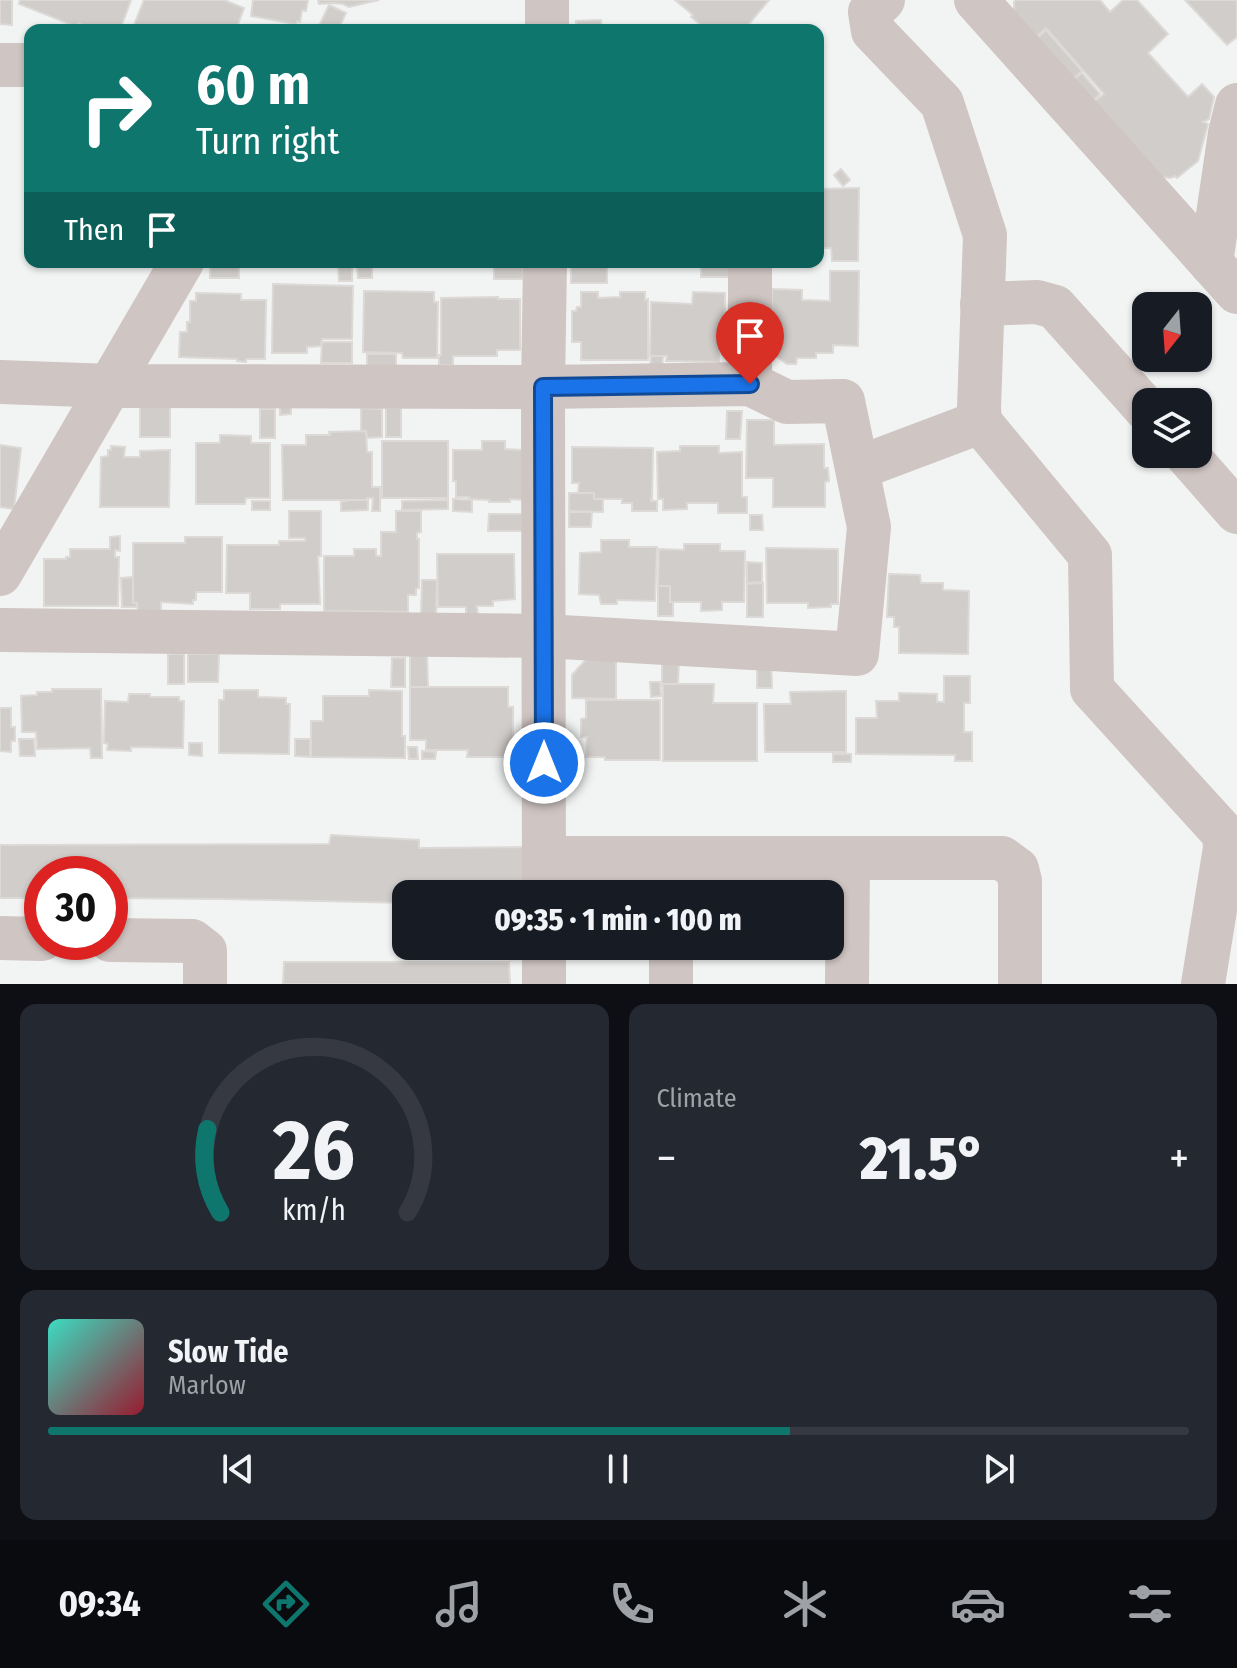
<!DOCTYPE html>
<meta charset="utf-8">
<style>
body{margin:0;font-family:"Fira Sans Condensed",sans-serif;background:#242831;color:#f1f3f6;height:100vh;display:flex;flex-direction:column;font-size:30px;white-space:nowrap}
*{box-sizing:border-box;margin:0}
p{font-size:26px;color:#9ea1a6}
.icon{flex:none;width:44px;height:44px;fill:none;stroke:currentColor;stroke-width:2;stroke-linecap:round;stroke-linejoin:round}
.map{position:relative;height:984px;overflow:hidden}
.details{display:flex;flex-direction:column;gap:20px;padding:20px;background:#0d0f14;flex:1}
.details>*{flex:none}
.hud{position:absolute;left:24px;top:24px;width:800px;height:244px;border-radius:16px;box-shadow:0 2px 6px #0004;background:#0f766e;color:#fff;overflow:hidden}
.needle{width:52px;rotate:197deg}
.tools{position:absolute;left:1132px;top:292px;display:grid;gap:16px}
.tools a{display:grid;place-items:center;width:80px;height:80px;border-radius:16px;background:#171b24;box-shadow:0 2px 6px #0004;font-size:40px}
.speed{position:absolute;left:24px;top:856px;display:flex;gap:16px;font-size:40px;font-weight:700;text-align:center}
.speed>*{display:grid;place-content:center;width:104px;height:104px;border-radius:50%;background:#171b24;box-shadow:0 2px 6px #0004;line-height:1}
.speed .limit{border:12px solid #d22;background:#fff;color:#111}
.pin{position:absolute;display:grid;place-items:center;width:68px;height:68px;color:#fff;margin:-82px -34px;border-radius:50% 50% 50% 0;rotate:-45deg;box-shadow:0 0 8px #0007}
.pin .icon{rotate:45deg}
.me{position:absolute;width:88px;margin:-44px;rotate:0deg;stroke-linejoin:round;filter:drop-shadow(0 0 6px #0008)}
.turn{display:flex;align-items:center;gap:28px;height:168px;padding:0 40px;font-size:36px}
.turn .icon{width:104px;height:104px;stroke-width:2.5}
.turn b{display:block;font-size:56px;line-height:68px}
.then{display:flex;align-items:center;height:76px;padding:0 40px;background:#0003;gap:16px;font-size:30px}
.big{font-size:60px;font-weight:800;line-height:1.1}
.details .widget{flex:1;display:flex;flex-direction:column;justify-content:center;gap:12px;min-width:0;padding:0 28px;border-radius:16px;background:#242831}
.details .dial{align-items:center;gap:0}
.dial svg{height:208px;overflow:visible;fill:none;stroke:#363941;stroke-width:7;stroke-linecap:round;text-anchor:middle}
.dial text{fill:#f1f3f6;stroke:none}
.song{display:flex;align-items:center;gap:24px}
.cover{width:96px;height:96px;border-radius:12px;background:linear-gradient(135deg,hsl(170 70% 55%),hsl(350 70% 35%))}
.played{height:8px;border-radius:4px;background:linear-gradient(90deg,#0f766e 65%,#363941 65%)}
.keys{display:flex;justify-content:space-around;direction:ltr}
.heat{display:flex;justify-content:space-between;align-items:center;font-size:44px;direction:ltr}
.details .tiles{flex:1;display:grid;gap:20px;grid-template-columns:1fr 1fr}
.widget:last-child{grid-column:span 2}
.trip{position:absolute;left:392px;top:880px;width:452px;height:80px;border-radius:16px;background:#171b24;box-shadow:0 2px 6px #0004;font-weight:800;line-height:80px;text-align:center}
.tabs{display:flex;height:128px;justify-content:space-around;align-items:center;background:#090b0e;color:#9ea1a6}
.tabs .icon{width:56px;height:56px}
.tabs .current{color:#0f766e}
.tabs b{font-size:36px;color:#f1f3f6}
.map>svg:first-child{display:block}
.building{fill:#d1cdca;stroke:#dcd9d7;stroke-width:2}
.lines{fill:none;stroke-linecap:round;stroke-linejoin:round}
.minor{stroke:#cfc5c2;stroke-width:44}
.route-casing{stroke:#114b97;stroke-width:20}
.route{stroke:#1a73e8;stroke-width:14}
</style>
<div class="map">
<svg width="1237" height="984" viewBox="0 0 1237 984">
<rect width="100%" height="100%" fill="#f2f4f4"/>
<g class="building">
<path d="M0,0H12V25L0,24Z"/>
<path d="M20,0H131L120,30H105L95,27V29L78,23L77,27L19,4Z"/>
<path d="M144,0H224L244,8L236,30H132Z"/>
<path d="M253,0H308L306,11L302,10L300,22L297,21L296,24L251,16Z"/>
<path d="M318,0H379L349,7L343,4L333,3L319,4Z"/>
<path d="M675,0H769L744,30H707L691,17L693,15Z"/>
<path d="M1016,0H1100L1110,12L1123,0H1137L1168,34L1148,53L1188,97L1202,84L1214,97L1209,119L1203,122L1208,124L1198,161L1177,178L1175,176L1171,178L1160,177L1093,102L1104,94L1046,28L1033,40L1014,18V2Z"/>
<path d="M1185,0H1237V37L1227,45Z"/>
<path d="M329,5L346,13L338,30H317Z"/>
<path d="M601,20L602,30H576V21Z"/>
<path d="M677,25V30H642V26Z"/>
<path d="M1046,30L1082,71L1073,79L1037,38Z"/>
<path d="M1082,73L1100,94L1089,104L1070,82Z"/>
<path d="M841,169L850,180L843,186L834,175Z"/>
<path d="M859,188L858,261H832L831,248H818V189Z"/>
<rect x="210" y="262" width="29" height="16"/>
<rect x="494" y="262" width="29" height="17"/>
<path d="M571,262L607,263V283H571Z"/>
<path d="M357,263H372V278H358Z"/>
<path d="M338,264H352V281H339Z"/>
<path d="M701,264L730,265V277H701Z"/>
<path d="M830,271H859L858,346L833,345V353H816V358H797L796,364H787L771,353L772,289L802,290V300L830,301Z"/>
<path d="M273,284L353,286L352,339H322L321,346L307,347V353H272Z"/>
<path d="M364,291L434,292V302H438L437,358H403L402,353L363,352Z"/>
<path d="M581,292H598V298L620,297V292H645V300L648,299V360H581V342H572V311H576L577,307H581Z"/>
<path d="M693,292L725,293L724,343H720L719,362L666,361L667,356H650L651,302L692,304Z"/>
<path d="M196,293L241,294V300H266L265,359H246V362L237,361V359L179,357L180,332H187V322H190V301H196Z"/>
<path d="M498,297V299H520V350H497V356H453V365H439V355H441V298Z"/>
<path d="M322,342H352V363H321Z"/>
<rect x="367" y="354" width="29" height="12"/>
<path d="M651,356H663L662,367H650Z"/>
<path d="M170,405V437H140V406Z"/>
<path d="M280,405H291V414L280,415Z"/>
<path d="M361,408L382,409V437L367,438L366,431L361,432Z"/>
<rect x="386" y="408" width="15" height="29"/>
<rect x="260" y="409" width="15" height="29"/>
<path d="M727,411H742L740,439H726Z"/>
<path d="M747,420H774V445L824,444V468H828L829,481L825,482V507H773V478H746Z"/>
<path d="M366,431L367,452H372V487H380V511H372L373,498H367L366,500H283L282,445H306V435H330L329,432Z"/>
<path d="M220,435L251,436V443H270V498H246L245,504H196V443H220Z"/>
<rect x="382" y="441" width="66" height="57"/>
<path d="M482,441H505V449L523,450L522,500L510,499V502H489V500L468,499L469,497H456V481H453V450H482Z"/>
<path d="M0,445L21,448L14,509L0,507Z"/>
<path d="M111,446L125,447L124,457H140V451L170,450L169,507H100L101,457L108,456V450H111Z"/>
<path d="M680,446H719V453L742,452V497H747V513H718V503H687V509L663,510V499H658L657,452L680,451Z"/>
<path d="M572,447L653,448L652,499H651V501H657V511H632V503H622V499H594V493H578L579,483H572Z"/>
<path d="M569,493H594V499H603V512L569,511Z"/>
<path d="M453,499L472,500V512L453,511Z"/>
<path d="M349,500H368V510L341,511V502Z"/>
<path d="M448,500V509L402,510V501Z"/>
<rect x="252" y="501" width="18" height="9"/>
<path d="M289,511H321V556H318L320,604H280V609H250V593H226L227,545H279V541H305V538H289Z"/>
<path d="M396,511H421V532L417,533V539H419V588L416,589V595H408V612L324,611V556H354V549H376V556H381V532H396Z"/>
<path d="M569,512H592L591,527H569Z"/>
<path d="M489,514H522V531H488Z"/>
<path d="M750,515H762L763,530H750Z"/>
<path d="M120,536V551L115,550V557H119L118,606H44V559H66V557H70V549H110V537Z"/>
<path d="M185,537H222V592H196V600H193V604L161,602V613H138L137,603H133V543H185Z"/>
<path d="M601,540H629V547H657L655,601L617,600V604H601L599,595L579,594L580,553L601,552Z"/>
<path d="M684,544H720V551H745L744,602H722V610L701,611V602H670V586H658L659,549L684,550Z"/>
<path d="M766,548L838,549V604H831V607L808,608V603H767Z"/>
<path d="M437,554H514L515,599L493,601V606H477L478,615H466V607H438Z"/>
<path d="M747,562L762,563V582L747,583Z"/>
<path d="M889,574L920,575L921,583H943V590L969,591L968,654L899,653V627H894V617H887Z"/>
<path d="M133,577V603H137V607H122L121,578Z"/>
<path d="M422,580H437L436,616L421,615Z"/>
<path d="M763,583V617H747V584Z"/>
<path d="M658,586H670V602H673V616H658Z"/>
<rect x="168" y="654" width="16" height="30"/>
<path d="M188,654H219L218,682H188Z"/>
<path d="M410,654H427L428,687H410Z"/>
<path d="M589,656L616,657V699L572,698V675Z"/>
<path d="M662,656L679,657L678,684H663L662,687Z"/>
<path d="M392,658H405V687H391Z"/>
<path d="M757,658H771L772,688H757Z"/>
<path d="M944,676H970V703H964V732H972V761H955V755L856,754V718H877L876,701H899V693L937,694V702H944Z"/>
<path d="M650,682H660L661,696L651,697Z"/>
<path d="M663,684H714L713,703H757V761H663Z"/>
<path d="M410,687H508V707H513V757H467L468,750H426V740H410Z"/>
<path d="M52,689H101L102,758H91L90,748L37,749L36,732H22L21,696L37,695V692H52Z"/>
<path d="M224,690H258V697L286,698V704H290L289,754L219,753V700H224Z"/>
<path d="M369,690L402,691V736H405V758L311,757V721H323V696H369Z"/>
<path d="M846,691V752H765L764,704H791L790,692Z"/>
<path d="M129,694H150V697H179V701H184L183,748L131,747V751L107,750L108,744L104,743L105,701L128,702Z"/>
<path d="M586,700H660V760H605V757H586L587,737H581V719L586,718Z"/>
<path d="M0,708H11V727H15V741H11V752L0,751Z"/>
<path d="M19,739H34L35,756H20Z"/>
<path d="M295,739H310V757L295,756Z"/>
<path d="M189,743H202V756L189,755Z"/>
<path d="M408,747H417L418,759H409Z"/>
<path d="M422,751L436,752L435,759H422Z"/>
<rect x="833" y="754" width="18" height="8"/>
<path d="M331,835L419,840V848L525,847V894H406V903L226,899L110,898V874H42V898H0V845L329,844Z"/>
<path d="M284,962H509L510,984H283Z"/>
</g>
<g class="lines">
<g class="minor">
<path d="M547,0V30"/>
<path d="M883,0L870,12L873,31L942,103L985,235L979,408L980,422L1090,555L1092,689L1224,834L1225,848L1203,984"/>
<path d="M976,0L1211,263"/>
<path d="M0,65H30"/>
<path d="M1237,105L1230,133L1211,263L1237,292"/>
<path d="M750,262V384"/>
<path d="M982,304L1037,302L1055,307L1146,409"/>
<path d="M0,382L111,386L543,387L750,384L787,402L843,401L869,527L857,654L544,636L0,630"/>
<path d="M1186,454L1237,512"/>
<path d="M858,468L980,422"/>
<path d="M0,574L182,262"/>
<path d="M544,858H1002L1017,869L1020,881V984"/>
<path d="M544,894L543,387L545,262"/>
<path d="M0,938L42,939"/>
<path d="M110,940L192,941L205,951V984"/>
<path d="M544,946V984"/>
<path d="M671,946V984"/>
<path d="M847,984L848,858"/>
</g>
</g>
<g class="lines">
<defs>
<path id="route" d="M544,763L543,387L750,384"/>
</defs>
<use href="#route" class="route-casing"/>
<use href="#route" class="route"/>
</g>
</svg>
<div class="tools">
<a><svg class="needle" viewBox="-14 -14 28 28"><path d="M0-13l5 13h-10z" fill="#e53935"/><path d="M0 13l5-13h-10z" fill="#9ea1a6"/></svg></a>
<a><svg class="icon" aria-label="layers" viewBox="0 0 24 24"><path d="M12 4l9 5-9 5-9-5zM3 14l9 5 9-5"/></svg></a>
</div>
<div class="speed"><div class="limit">30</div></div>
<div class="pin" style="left:750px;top:384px;background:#d93025"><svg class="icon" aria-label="arrive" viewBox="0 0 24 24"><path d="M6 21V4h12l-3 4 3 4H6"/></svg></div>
<svg class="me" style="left:544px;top:763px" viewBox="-20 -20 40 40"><circle r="17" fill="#1a73e8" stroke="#fff" stroke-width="3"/><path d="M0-11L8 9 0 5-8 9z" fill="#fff"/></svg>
<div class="trip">09:35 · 1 min · 100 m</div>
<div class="hud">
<div class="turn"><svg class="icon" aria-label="right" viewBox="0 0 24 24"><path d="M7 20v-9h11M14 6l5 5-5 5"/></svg><div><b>60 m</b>Turn right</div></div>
<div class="then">Then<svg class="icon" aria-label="arrive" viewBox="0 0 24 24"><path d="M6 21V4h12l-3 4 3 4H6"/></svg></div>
</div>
</div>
<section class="details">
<div class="tiles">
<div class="widget dial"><svg viewBox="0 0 100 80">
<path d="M14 69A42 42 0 1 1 86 69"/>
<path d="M14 69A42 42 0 0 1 9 37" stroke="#0f766e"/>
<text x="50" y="56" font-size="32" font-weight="700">26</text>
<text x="50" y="72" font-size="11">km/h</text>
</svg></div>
<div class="widget"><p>Climate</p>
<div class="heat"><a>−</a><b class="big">21.5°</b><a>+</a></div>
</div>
<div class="widget">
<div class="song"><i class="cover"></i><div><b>Slow Tide</b><p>Marlow</p></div></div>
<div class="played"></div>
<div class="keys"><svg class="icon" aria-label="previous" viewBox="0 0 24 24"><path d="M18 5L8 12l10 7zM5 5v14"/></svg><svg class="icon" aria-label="pause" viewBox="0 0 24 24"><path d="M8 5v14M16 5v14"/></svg><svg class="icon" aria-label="next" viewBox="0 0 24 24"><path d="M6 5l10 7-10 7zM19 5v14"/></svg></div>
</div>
</div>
</section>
<nav class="tabs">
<b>09:34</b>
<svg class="icon current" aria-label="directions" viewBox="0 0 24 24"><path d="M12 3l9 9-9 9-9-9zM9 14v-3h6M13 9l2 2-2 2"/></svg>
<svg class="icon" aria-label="music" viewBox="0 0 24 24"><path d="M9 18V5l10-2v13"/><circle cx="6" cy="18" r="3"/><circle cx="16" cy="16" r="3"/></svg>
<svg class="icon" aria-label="phone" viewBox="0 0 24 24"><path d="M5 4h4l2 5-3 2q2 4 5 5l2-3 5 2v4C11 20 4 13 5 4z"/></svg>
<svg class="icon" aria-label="climate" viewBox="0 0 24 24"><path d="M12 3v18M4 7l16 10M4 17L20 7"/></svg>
<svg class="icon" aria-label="car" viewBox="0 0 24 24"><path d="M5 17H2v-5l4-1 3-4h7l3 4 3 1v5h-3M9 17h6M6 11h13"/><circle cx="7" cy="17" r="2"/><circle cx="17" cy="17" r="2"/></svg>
<svg class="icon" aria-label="filters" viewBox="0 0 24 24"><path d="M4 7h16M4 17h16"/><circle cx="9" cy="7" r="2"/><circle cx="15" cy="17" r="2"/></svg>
</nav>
